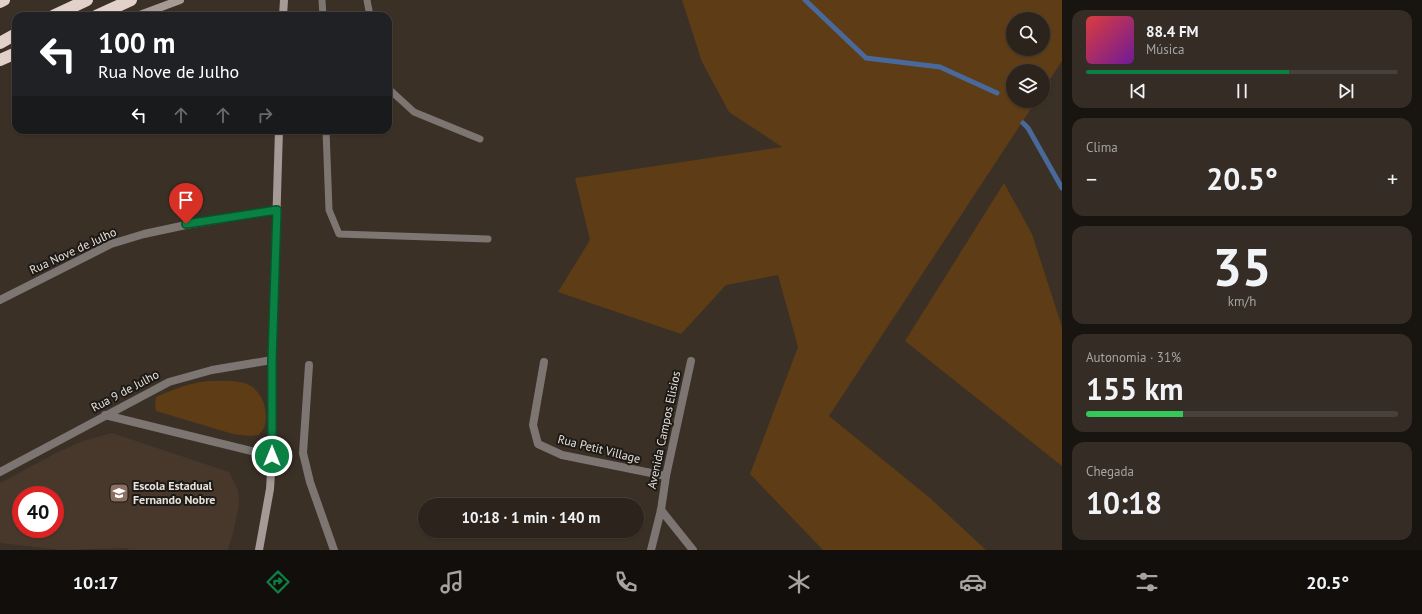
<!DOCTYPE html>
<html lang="pt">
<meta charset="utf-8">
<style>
body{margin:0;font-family:"PT Sans",sans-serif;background:#342c25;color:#f1f3f6;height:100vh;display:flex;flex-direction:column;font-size:15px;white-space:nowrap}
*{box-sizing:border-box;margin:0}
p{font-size:13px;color:#a6a4a3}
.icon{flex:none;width:22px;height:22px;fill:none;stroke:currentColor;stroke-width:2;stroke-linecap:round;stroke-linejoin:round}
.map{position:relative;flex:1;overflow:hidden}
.details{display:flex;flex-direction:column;gap:10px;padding:10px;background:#18140f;width:360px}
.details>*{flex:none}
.guide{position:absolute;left:12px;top:12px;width:380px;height:122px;border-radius:12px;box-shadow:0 1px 3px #0004,0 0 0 1px #48413b;background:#202124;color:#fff;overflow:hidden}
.controls{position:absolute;left:1006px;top:12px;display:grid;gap:8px}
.controls a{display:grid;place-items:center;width:44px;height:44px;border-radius:50%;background:#2c241c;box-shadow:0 1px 3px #0004,0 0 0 1px #48413b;font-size:20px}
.speed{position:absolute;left:12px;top:486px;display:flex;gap:8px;font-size:20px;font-weight:700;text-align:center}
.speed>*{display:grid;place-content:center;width:52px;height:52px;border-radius:50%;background:#2c241c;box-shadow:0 1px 3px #0004,0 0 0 1px #48413b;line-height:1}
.speed .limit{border:6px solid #d22;background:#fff;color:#111}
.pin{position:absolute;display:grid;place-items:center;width:34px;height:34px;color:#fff;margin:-41px -17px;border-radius:50% 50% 50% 0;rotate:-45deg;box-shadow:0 0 4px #0007}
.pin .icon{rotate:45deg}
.me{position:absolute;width:44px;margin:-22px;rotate:0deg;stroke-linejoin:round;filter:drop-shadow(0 0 3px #0008)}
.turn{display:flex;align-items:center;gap:14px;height:84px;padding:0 20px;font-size:18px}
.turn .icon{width:52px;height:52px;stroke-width:2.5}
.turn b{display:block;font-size:28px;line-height:34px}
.lanes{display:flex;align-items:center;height:38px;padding:0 20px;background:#0003;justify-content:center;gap:20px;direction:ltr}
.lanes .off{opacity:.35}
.big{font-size:30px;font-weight:600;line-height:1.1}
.details .card{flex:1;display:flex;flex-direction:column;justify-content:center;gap:6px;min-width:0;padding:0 14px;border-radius:12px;background:#342c25}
.details .dial{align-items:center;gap:0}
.dial b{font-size:52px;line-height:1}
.song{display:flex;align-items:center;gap:12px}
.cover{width:48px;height:48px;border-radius:6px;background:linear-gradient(135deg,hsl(0 70% 55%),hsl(280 70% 35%))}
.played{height:4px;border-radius:2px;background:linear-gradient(90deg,#0b8043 65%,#48413b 65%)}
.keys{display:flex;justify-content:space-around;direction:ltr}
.heat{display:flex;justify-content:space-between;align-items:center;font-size:22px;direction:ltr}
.charge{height:6px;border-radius:3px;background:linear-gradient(90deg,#34c759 31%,#48413b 0)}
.trip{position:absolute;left:418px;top:498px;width:226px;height:40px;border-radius:20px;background:#2c241c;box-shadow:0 1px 3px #0004,0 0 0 1px #48413b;font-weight:600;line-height:40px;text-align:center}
.tab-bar{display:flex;height:64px;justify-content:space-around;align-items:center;background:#120e0b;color:#a6a4a3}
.tab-bar .icon{width:28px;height:28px}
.tab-bar .selected{color:#0b8043}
.tab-bar b{font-size:18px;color:#f1f3f6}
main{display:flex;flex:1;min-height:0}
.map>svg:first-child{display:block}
.built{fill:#47382b;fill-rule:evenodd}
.green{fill:#5d3c16;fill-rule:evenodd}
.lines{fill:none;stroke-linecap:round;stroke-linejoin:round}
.stream{stroke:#49699b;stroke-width:5}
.lane{stroke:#7c7572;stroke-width:7}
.street{stroke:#7c7572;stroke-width:8}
.secondary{stroke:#a59a95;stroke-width:8}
.highway{stroke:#e2d1ca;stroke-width:12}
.route-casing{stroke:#07532c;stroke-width:10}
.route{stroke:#0b8043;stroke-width:7}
.labels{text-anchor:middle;stroke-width:4;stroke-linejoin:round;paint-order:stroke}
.street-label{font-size:12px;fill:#e7e1db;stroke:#1d1915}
.poi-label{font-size:12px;font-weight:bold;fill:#e7e1db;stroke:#1d1915;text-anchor:start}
</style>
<main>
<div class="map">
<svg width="1062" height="550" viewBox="0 0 1062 550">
<rect width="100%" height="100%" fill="#3a3026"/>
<path class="built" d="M112,433L229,472L238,490L239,504L233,533L228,550H130L126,548L62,550L0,543V483L58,452L83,441ZM21,495H55V529H21Z"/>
<g class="green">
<path d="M682,0H1062V61L1043,90V71H1013V101H1036L829,416L930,498L986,550H823L750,474L798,347L778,275L726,285L681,334L558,292L590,240L575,178L782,147L729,112L702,62ZM1013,19H1043V49H1013Z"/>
<path d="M1004,183L1032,234L1062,327V466L905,341Z"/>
<path d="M208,381C221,381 239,379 251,386C264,394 269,414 264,428C263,430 260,433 259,435L250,436L233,434L156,411L155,404L156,397C174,389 189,383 208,381Z"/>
</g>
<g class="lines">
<g class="stream">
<path d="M805,0L866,58L940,67L997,93"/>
<path d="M1023,123L1028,128L1062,188"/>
</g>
<g class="lane">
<path d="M322,0L323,16"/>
<path d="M367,0L370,16"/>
<path d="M388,86L390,90L414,112L480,139"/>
<path d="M326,130L329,210L339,234L488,239"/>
</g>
<g class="street">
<path d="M0,300L111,244L144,234L186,225L277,210"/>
<path d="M544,362L533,425L538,444L562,455L666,476"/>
<path d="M309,365L303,453L310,482L334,550"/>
<path d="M105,415L272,456"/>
<path d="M0,472L169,382L212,370L272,360"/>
<path d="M661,510L693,550"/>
<path d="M651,550L661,510L666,476L691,361"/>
</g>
<g class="secondary">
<path d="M137,16L180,0"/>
<path d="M283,16L284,0"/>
<path d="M259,550L270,489L272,456V360L279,130"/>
</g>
<g class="highway">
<path d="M0,2L4,0"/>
<path d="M53,16L87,0"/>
<path d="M96,16L131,0"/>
<path d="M0,43L16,34"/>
<path d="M0,60L16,53"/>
</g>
</g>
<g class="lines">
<defs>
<path id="route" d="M186,224L277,210L272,360V456"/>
</defs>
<use href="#route" class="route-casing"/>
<use href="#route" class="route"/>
</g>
<defs>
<symbol id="school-square" viewBox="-11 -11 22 22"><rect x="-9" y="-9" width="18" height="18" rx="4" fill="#8d6e63" stroke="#1d1915"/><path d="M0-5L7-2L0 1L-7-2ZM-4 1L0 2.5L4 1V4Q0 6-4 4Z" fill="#fff"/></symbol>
</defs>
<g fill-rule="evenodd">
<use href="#school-square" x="108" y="482" width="22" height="22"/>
</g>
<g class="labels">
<g class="street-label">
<text transform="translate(73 251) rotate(-25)" y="4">Rua Nove de Julho</text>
<text transform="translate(125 391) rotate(-28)" y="4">Rua 9 de Julho</text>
<text transform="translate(664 430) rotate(-78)" y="4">Avenida Campos Elisios</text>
<text transform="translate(599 449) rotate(14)" y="4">Rua Petit Village</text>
</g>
<g class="poi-label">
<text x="133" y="490">Escola Estadual<tspan x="133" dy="14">Fernando Nobre</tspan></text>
</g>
</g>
</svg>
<div class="controls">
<a><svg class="icon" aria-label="search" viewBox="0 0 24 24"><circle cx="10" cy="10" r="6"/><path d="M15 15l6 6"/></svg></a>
<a><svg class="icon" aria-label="layers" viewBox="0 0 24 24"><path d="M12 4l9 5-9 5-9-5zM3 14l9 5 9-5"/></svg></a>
</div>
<div class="speed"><div class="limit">40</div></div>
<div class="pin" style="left:186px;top:224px;background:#d93025"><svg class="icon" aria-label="arrive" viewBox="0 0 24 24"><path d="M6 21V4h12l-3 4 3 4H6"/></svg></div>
<svg class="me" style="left:272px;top:456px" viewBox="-20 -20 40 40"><circle r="17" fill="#0b8043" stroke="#fff" stroke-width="3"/><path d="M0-11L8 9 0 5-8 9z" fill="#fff"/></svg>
<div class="trip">10:18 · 1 min · 140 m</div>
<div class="guide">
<div class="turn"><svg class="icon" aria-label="left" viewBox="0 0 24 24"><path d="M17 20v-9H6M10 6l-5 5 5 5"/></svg><div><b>100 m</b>Rua Nove de Julho</div></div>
<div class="lanes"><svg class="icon" aria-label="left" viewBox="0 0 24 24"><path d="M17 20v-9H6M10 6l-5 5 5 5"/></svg><svg class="icon off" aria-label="ahead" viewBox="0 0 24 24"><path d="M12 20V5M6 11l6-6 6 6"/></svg><svg class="icon off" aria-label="ahead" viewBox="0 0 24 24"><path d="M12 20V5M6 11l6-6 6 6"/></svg><svg class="icon off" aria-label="right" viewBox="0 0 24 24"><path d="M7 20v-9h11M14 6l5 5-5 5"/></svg></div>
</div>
</div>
<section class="details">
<div class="card">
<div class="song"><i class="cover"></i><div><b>88.4 FM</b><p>Música</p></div></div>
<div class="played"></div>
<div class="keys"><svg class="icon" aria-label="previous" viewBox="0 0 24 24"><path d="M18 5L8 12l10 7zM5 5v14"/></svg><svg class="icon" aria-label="pause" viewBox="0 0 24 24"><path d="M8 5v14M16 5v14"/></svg><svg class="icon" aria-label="next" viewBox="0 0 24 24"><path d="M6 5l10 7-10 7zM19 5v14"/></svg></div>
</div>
<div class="card"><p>Clima</p>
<div class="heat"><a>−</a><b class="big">20.5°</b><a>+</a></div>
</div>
<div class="card dial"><b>35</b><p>km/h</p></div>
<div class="card"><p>Autonomia · 31%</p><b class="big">155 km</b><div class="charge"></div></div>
<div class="card"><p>Chegada</p><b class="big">10:18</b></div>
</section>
</main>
<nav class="tab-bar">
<b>10:17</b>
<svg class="icon selected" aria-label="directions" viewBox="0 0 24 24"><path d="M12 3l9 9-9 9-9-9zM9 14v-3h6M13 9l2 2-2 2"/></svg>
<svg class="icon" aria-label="music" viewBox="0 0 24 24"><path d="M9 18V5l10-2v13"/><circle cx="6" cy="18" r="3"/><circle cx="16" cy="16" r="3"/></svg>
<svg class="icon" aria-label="phone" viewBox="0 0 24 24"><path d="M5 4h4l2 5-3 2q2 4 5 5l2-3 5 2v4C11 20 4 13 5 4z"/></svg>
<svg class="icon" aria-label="climate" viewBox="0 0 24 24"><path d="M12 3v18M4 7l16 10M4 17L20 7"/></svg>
<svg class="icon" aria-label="car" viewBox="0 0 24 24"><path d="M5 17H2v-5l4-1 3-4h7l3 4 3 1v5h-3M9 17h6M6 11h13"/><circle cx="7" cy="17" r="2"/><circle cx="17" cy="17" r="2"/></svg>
<svg class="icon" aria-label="filters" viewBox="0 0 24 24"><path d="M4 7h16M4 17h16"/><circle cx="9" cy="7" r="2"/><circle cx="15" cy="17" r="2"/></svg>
<b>20.5°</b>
</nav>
